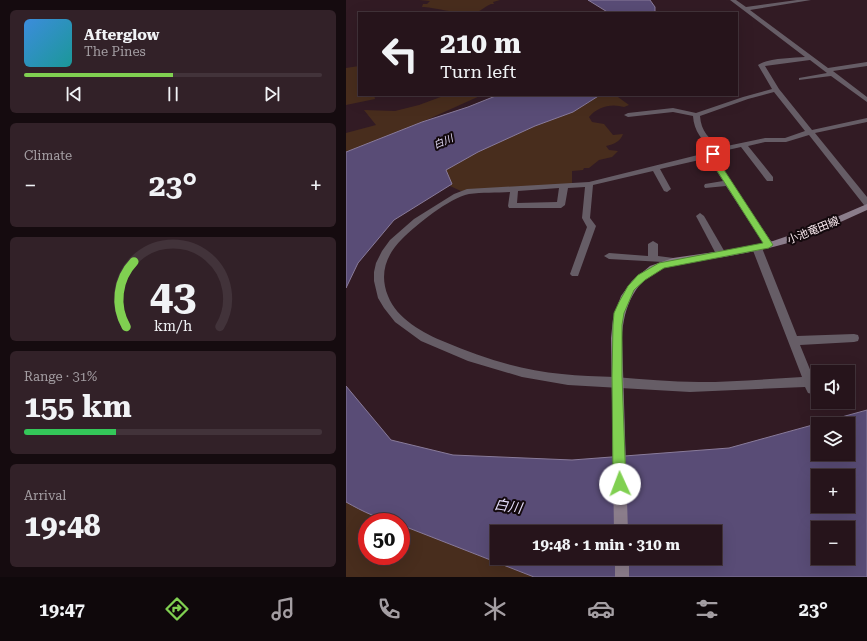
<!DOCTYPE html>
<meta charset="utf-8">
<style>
body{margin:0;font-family:"Roboto Serif","Noto Sans JP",serif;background:#322128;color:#f1f3f6;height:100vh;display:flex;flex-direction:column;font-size:15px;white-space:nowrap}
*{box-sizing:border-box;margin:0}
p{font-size:13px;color:#a49ea3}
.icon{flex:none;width:22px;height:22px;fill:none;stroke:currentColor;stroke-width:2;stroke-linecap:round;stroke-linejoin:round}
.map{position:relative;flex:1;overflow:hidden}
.sheet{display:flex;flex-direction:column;gap:10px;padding:10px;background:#150b0f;width:346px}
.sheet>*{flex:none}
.top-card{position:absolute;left:12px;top:12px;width:380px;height:84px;border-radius:0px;box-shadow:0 4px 16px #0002,0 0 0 1px #42333a;background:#26141b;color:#f1f3f6;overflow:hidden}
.tools{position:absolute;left:465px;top:365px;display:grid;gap:8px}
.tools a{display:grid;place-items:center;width:44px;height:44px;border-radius:0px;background:#26141b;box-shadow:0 4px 16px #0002,0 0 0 1px #42333a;font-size:20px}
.speed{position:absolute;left:12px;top:513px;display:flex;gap:8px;font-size:20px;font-weight:700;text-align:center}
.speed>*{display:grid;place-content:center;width:52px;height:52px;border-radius:50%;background:#26141b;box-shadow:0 4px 16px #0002,0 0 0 1px #42333a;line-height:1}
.speed .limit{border:6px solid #d22;background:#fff;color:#111}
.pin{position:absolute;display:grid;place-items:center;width:34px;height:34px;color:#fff;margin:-17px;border-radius:8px;box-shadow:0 2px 6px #0006}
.me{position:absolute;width:44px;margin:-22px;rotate:358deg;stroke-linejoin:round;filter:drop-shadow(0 0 3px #0008)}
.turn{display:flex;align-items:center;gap:14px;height:84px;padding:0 16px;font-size:18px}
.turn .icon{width:52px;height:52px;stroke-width:2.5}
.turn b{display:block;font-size:28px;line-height:34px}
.big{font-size:30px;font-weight:700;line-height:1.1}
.sheet .card{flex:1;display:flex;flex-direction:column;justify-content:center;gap:6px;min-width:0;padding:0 14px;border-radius:6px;background:#322128}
.sheet .dial{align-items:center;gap:0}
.dial svg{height:104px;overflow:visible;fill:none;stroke:#42333a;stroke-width:7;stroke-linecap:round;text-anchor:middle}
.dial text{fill:#f1f3f6;stroke:none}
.song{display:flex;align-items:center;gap:12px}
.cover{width:48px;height:48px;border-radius:6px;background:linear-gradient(135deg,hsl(210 70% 55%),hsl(180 70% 35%))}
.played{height:4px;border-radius:2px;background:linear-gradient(90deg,#80d051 50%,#42333a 50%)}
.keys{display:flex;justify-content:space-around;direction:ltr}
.heat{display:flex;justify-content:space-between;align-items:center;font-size:22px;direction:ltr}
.charge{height:6px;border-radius:3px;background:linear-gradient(90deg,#34c759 31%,#42333a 0)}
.trip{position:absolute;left:144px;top:525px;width:232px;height:40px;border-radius:0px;background:#26141b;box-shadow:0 4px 16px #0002,0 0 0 1px #42333a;font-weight:700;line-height:40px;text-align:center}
.menu{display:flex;height:64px;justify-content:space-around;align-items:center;background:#0f080b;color:#a49ea3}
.menu .icon{width:28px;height:28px}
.menu .current{color:#80d051}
.menu b{font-size:18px;color:#f1f3f6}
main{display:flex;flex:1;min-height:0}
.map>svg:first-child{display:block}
.green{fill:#482d1d}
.water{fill:#594c76;stroke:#897b9a;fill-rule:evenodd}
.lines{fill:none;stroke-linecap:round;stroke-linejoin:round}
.street{fill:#665d66;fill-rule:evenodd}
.secondary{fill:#8b7d8b;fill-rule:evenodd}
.route{fill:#80d051;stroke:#538735}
.labels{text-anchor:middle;stroke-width:4;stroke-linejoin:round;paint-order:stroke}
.far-water-label{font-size:10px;font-style:italic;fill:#e7dffc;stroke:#13090d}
.street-label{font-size:11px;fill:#fae9ef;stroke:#13090d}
.near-water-label{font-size:14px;font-style:italic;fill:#e7dffc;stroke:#13090d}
</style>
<main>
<section class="sheet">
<div class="card">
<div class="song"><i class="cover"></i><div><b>Afterglow</b><p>The Pines</p></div></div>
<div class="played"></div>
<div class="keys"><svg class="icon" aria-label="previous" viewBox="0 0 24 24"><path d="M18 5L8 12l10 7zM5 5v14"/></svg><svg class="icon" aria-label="pause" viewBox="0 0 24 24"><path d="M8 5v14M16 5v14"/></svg><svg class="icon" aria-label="next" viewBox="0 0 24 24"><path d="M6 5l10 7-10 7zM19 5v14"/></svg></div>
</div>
<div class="card"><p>Climate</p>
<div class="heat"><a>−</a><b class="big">23°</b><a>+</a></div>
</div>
<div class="card dial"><svg viewBox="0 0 100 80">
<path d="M14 69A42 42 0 1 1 86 69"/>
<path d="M14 69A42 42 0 0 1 20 19" stroke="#80d051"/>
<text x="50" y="56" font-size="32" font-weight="700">43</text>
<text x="50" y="72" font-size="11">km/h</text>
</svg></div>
<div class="card"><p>Range · 31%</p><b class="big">155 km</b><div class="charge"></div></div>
<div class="card"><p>Arrival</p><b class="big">19:48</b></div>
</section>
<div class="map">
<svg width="521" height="577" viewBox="0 0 521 577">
<rect width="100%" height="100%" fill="#321b24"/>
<g class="green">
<path d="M73,0H154L147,2L148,4H145C140,6 136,10 131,12C121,17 89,7 76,7L77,4H81L84,1Z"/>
<path d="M13,66V95H28L29,99L0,105V68Z"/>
<path d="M100,95H136L76,122L0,152V133L30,125L18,110L49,111L73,105Z"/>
<path d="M254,95H275L272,97L283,105L278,107C265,103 251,107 243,117L246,122L258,124L267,135L277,134C274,142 268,144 260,146L263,150L272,151L266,157L253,160L243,168H238L237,170L226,171V184L115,191L104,186L106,184L99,170L132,152L189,126L227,112Z"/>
<path d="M0,502L12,509L47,522H21V556H55V525L188,577H0Z"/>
</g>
<g class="water">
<path d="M242,0H304L309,7V13H263Z"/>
<path d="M152,95H254L227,112L189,126L132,152L100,170L106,184L48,220L12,263L0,288V152L76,122L122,107Z"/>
<path d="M0,386L45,440L107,455L226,460L383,448L521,410V577H188L55,525V522C37,522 16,511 0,502ZM472,424H502V454H472ZM472,476H502V506H472ZM472,528H502V558H472ZM151,532H369V558H151Z"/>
</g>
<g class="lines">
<g class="street">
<path d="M384,0H390L400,7L451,0H465L404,10L482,68L521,62V66L487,71L521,97V102L485,76L453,80V78L481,73L464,60L419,66L433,89L466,130L521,118V122L469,133L521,197V206L518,205L463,135L440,142H419L402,146L427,177V181H421L395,147L377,151L368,156L426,243L428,245L426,247H420L380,186L359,188L358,186L359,184L377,181L362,158L314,169L325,189L321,192L318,191L307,171L247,185L244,218L250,226L232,276H226L224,274L241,227L236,218L239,187L222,188L219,205L215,208H163L162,206L164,192C150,193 136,192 123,194C103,198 70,225 56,239C40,255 33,274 42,296C51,319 77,333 99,342C136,358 175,370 216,374C233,376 251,376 269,377C297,379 325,382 353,382C387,382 421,379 456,377L406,248L411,245L416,248L451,336L508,334L512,335L513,338L512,341L508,342L454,345L472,389L470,393L466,394L462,393L459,387L344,392L222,385L176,377L122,361L75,341L49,322L38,308L32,298L28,281V272L30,263L36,251L44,240L68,219L108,194L121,189L243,182L364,152L369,149C356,142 348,131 347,116L327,112L282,117L278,115L282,113L327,108L350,113L397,97L426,89L412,65C421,58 447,58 459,57ZM428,92L459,131L439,138H419L376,147C363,140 355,131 354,116L402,99ZM213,188L211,202L171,203L172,191Z"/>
<path d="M354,213L358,216L380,254L378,256H372L370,254L350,216Z"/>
<path d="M307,241L312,244V256L335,259L337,261L335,263L263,259L258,256L263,253L302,256V244Z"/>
</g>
<g class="secondary">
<path d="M521,204V210C490,224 460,239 427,247C406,252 385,256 364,259C350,261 336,262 322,266C290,276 277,307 276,338L282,532H268L265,338L267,319L275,296L286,281L304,266L327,258L389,249L427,241L465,228Z"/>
<rect x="269" y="558" width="14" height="19"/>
</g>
</g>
<path class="route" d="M367,152L370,154L369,156L427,245L423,248L318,268L299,280L288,290L278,313L276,325V376L280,484L278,489L274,490L269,489L267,484L266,376L267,325L268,313L273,302L282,286L292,275L313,263L417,243L361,155Z"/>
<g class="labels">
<g class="far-water-label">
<text transform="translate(97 141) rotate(-24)" y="4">白川</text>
</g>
<g class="street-label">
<text transform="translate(467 230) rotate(-22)" y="4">小池竜田線</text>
</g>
<g class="near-water-label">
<text transform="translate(162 506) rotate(9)" y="5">白川</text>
</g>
</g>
</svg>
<div class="tools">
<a><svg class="icon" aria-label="sound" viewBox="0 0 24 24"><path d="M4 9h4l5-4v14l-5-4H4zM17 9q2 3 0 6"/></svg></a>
<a><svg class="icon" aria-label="layers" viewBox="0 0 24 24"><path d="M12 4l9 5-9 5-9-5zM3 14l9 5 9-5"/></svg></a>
<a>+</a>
<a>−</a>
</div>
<div class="speed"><div class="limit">50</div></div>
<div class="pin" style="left:367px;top:154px;background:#d93025"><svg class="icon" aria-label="arrive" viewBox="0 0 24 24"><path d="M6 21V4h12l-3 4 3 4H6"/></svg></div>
<svg class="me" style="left:274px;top:484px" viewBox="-20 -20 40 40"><circle r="19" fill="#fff"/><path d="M0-13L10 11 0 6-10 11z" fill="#80d051"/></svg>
<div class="trip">19:48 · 1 min · 310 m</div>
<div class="top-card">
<div class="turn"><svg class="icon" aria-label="left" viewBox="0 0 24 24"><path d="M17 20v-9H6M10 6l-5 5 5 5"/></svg><div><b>210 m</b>Turn left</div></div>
</div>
</div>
</main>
<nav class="menu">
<b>19:47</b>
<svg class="icon current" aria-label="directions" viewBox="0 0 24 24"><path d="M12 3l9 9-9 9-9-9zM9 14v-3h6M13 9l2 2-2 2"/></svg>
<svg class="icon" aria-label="music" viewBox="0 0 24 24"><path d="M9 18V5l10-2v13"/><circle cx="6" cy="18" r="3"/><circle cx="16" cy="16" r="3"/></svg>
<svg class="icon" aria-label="phone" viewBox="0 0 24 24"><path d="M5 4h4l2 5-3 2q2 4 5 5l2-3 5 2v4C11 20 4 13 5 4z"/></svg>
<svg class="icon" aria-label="climate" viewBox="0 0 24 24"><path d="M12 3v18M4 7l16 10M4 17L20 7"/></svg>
<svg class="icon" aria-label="car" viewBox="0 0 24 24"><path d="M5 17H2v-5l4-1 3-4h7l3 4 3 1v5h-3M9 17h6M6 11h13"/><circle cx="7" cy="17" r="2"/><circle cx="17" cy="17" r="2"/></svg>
<svg class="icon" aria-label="filters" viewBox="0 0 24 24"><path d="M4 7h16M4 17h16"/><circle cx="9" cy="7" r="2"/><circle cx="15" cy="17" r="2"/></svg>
<b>23°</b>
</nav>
